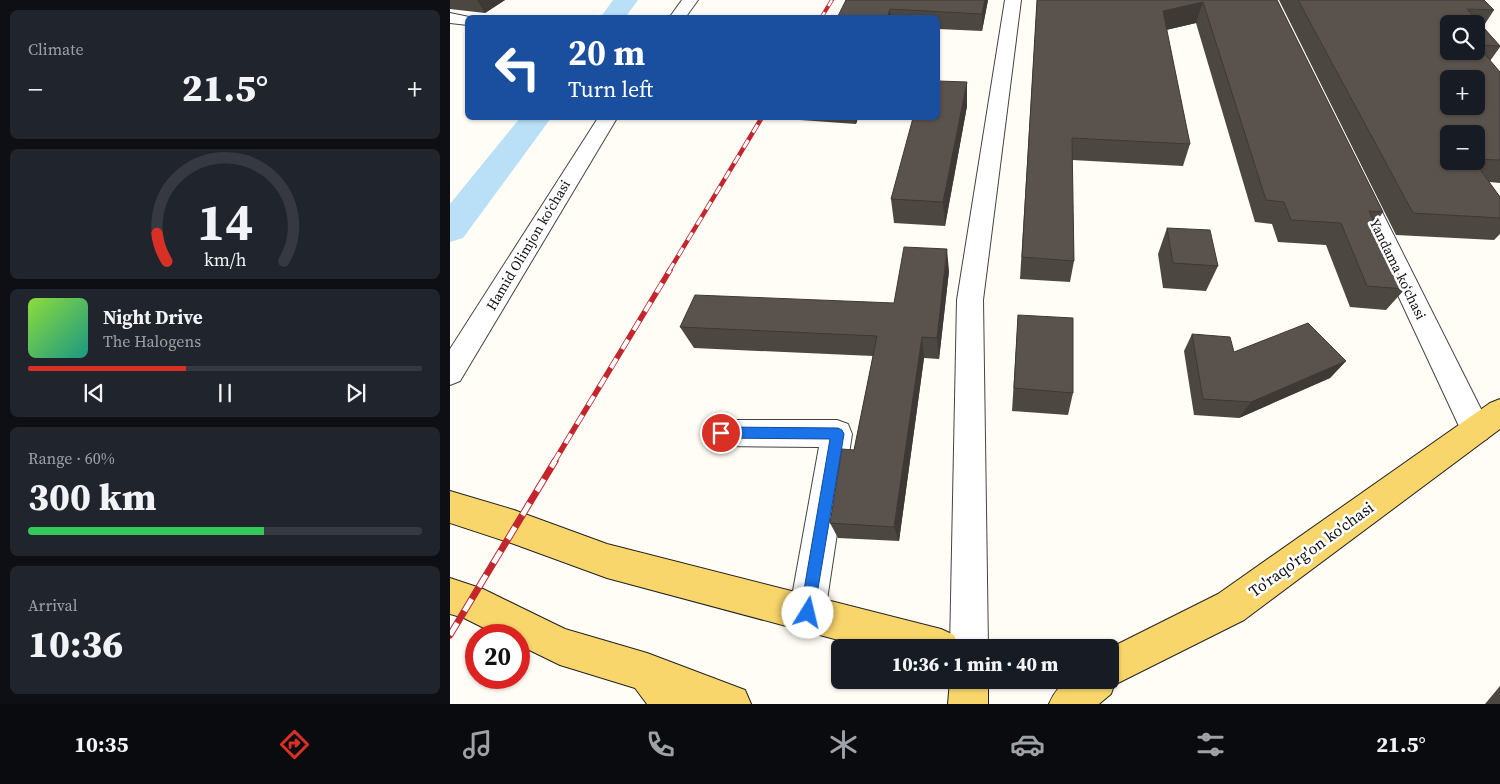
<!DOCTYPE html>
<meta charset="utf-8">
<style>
body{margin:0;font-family:"Source Serif 4",serif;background:#20242c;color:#f1f3f6;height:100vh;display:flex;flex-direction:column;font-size:19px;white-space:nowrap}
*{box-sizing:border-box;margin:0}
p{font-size:16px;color:#9ea1a6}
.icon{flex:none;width:28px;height:28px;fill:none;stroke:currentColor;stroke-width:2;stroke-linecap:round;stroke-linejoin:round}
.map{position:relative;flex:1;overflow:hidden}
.drawer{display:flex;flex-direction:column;gap:10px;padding:10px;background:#0d0f14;width:450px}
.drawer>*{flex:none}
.hud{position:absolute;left:15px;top:15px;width:475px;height:105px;border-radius:8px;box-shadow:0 1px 4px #0004;background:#1a4fa0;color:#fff;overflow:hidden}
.controls{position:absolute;left:990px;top:15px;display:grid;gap:10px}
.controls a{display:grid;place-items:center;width:45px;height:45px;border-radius:8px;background:#171b24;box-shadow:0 1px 4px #0004;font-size:25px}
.speed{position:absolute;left:15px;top:624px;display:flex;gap:10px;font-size:25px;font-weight:700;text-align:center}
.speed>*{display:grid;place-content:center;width:65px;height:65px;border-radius:50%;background:#171b24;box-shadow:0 1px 4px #0004;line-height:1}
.speed .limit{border:8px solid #d22;background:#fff;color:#111}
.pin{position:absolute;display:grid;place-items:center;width:42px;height:42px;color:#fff;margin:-21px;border:2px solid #fff;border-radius:50%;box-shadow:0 1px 5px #0007}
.me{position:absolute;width:55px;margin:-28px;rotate:9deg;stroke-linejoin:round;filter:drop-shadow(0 0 4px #0008)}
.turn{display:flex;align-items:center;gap:18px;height:105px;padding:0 20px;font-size:22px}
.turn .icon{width:65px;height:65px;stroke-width:2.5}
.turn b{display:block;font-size:35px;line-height:42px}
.big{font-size:38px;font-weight:800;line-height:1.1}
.drawer .widget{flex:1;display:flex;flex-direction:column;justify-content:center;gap:8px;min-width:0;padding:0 18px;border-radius:8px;background:#20242c}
.drawer .dial{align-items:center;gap:0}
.dial svg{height:130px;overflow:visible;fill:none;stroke:#363941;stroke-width:7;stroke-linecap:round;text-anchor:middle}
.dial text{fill:#f1f3f6;stroke:none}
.song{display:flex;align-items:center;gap:15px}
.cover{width:60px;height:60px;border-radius:8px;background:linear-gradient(135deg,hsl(90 70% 55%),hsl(170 70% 35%))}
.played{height:5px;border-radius:2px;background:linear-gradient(90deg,#d93025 40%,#363941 40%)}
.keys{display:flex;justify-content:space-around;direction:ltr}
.heat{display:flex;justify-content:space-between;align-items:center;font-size:28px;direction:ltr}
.charge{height:8px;border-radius:4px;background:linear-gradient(90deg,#34c759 60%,#363941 0)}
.trip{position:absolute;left:381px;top:639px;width:288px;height:50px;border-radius:8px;background:#171b24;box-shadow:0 1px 4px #0004;font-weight:800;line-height:50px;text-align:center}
.dock{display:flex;height:80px;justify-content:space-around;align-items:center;background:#090b0e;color:#9ea1a6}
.dock .icon{width:35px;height:35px}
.dock .selected{color:#d93025}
.dock b{font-size:22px;color:#f1f3f6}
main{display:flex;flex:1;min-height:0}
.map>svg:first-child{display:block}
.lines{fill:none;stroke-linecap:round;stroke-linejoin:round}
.canal{fill:#b9e0f7;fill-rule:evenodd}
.minor-casing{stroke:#444;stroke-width:2}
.major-casing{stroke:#222;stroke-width:2}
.minor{fill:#fff;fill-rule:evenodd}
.major{fill:#f9d66b;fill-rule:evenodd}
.rail-far3-casing{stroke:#c4262e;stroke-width:4}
.rail-far2-casing{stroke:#c4262e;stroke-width:4.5}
.rail-far1-casing{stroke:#c4262e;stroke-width:5.5}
.rail-casing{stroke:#c4262e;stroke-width:7}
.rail-far3{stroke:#fff;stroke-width:2.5;stroke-dasharray:7;stroke-linecap:butt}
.rail-far2{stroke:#fff;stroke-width:3;stroke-dasharray:9;stroke-linecap:butt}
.rail-far1{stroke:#fff;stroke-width:4;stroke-dasharray:11;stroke-linecap:butt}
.rail{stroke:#fff;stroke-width:5;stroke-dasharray:14;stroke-linecap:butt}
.wall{fill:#4d4742;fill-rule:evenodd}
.shaded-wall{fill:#3f3936}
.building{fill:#5a524d;stroke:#3f3936;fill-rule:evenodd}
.route{fill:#1a73e8;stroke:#114b97}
.labels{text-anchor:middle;stroke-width:5;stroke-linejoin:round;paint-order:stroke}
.street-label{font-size:14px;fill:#111;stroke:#fff}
.near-street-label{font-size:16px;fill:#111;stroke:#fff}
</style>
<main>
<section class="drawer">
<div class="widget"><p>Climate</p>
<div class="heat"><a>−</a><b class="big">21.5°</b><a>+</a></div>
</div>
<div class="widget dial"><svg viewBox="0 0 100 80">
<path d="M14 69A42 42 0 1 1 86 69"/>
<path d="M14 69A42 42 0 0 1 8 52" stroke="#d93025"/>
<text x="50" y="56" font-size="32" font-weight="700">14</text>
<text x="50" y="72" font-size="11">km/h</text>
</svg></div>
<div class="widget">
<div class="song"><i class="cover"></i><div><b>Night Drive</b><p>The Halogens</p></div></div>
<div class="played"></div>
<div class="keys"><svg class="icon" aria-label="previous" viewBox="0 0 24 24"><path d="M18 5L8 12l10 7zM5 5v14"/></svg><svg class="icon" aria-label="pause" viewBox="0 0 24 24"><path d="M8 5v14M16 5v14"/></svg><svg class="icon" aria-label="next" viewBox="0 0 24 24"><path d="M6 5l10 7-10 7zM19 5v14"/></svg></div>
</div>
<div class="widget"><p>Range · 60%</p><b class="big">300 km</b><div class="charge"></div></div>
<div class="widget"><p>Arrival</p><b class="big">10:36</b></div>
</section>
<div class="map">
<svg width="1050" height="704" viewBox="0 0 1050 704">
<rect width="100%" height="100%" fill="#fffdf5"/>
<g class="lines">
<g class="canal">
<path d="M163,0H188L175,18H150Z"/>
<path d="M70,118H101L13,238L0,242V204Z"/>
</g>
<defs>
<g id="minor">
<path d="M232,0H248L235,18H219Z"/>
<path d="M555,0H571L533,300L538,648H500L507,300Z"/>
<path d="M0,13L24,18H18V25L0,23Z"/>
<path d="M148,118H167L10,381L0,385V349Z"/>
<path d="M909,181L917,183L920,188L1037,421L1041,430L1037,439L1026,443L1015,439L898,188L901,183Z"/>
<path d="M271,420H387L398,424L402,434L375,613L370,626L357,631L344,626L339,613L369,447L271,446L260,443L256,433L260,423Z"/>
</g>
<g id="major">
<path d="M1050,399V429L794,620L664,685L661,694L649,704H599C613,672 630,680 660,680V648L768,594L1040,403Z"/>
<path d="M0,491L64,510L157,544L491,629L504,635L510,648H418L157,578L64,544L0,523Z"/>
<path d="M0,578L33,589L115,629L197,653L295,690L301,704H197L185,688L110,665L69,645V635H48L14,618L0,614Z"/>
<path d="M500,680H538V704H498Z"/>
</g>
</defs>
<use href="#minor" class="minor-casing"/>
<use href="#major" class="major-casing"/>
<use href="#minor" class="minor"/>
<use href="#major" class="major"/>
<defs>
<g id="rail-far3">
<path d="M371,18L382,0"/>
<path d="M310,120L311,118"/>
</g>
<path id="rail-far2" d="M219,271L311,119"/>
<path id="rail-far1" d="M104,462L220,270"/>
<path id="rail" d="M0,635L105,461"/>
</defs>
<use href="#rail-far3" class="rail-far3-casing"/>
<use href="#rail-far2" class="rail-far2-casing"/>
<use href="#rail-far1" class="rail-far1-casing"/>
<use href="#rail" class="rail-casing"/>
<use href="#rail-far3" class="rail-far3"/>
<use href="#rail-far2" class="rail-far2"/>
<use href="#rail-far1" class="rail-far1"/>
<use href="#rail" class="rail"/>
</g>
<g class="wall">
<path d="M0,0H55L35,13L0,9Z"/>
<path d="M396,0H538L532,31L488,29V18H387Z"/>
<path d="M587,0H827L933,212L925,224L955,289L936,310L900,307L876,245L828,242L822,224L805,222L746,23L716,30L740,144L733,166L622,160L624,261L620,282L570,279Z"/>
<path d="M829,0H1034L1044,10L1033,27L1050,46V47L1040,61L1050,160V183L1039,182L1050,197V234L1044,240L946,235ZM1026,134V161H999Z"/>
<path d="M517,82V106L495,226L444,223L441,199Z"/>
<path d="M350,118H408L406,124L350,120Z"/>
<path d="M717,228L768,266L756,291L713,288L708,254Z"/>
<path d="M499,271L489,359L474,358L449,541L388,538L380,523L404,450L423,356L244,348L230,327L444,303Z"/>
<path d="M568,315L623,393L618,415L562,411Z"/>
<path d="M742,334L784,352L896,361L880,378L789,418L744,415L734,351Z"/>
<path d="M1050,686V704H1035Z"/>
</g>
<g class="shaded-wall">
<path d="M27,0H55L35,13Z"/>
<path d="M535,0H538L532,31V14Z"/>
<path d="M753,2L746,23L707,32L713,11Z"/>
<path d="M440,9L441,18H437Z"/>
<path d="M517,82V106L495,226L493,202Z"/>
<path d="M405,118H408L406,124Z"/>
<path d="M497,249L499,271L489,359L487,338Z"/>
<path d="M472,337L474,358L449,541L444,527Z"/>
<path d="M896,361L880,378L789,418L801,402Z"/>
</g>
<g class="building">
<path d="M396,0H535L532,14L440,9L437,18H387Z"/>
<path d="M587,0H827L933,212L919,211L955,289L917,286L891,223L841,220L834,202L816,200L753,2L713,11L740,144L622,138L624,261L572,257Z"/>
<path d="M848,0H1034L1044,10L1017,9L1050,46L1027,45L1050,72V160L1026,159V134H999V161H1024L1050,197V218L963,213ZM999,24H1026V51H999ZM999,79H1026V106H999Z"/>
<path d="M488,81L517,82L493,202L441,199L463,118H488Z"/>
<path d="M717,228L760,230L768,266L723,263Z"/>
<path d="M454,247L497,249L487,338L472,337L444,527L380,523L392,449L404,450L427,336L230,327L245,295L444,303Z"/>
<path d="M568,315L623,318V393L564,388Z"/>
<path d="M858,323L896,361L801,402L753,399L742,334L780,337L784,352Z"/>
</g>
<path class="route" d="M271,427L388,428L392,430L394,434L363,618L358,621L352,618L350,613L380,439L271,438L266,437L264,433L266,429Z"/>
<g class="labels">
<g class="street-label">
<text transform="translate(78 245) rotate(-59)" y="5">Hamid Olimjon koʻchasi</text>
<text transform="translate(948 269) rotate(64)" y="5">Yandama koʻchasi</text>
</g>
<g class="near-street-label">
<text transform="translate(861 549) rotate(-36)" y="6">To'raqo'rg'on ko'chasi</text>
</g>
</g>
</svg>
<div class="controls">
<a><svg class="icon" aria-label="search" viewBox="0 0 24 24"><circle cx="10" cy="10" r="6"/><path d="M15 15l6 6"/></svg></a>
<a>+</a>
<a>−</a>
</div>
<div class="speed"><div class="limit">20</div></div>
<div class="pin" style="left:271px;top:433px;background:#d93025"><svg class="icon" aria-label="arrive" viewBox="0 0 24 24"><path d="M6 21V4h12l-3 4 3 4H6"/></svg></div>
<svg class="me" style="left:358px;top:613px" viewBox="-20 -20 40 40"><circle r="19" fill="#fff"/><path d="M0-13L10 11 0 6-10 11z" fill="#1a73e8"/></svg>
<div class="trip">10:36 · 1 min · 40 m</div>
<div class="hud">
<div class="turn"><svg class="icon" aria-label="left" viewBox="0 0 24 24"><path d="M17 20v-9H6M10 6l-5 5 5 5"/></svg><div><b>20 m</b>Turn left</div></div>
</div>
</div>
</main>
<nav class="dock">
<b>10:35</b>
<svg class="icon selected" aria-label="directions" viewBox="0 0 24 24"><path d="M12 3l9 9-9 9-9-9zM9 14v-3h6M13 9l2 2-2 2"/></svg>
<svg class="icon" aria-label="music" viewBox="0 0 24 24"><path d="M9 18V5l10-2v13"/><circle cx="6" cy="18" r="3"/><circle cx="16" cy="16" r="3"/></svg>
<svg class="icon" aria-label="phone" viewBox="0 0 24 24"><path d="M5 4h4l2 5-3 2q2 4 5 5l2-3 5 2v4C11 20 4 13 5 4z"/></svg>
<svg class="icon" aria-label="climate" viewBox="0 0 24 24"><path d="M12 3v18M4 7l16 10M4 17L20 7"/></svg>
<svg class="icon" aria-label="car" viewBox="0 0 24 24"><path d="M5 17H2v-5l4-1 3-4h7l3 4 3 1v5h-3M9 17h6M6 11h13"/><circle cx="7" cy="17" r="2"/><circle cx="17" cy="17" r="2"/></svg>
<svg class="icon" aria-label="filters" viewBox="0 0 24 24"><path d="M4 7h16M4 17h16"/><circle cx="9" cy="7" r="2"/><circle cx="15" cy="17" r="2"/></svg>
<b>21.5°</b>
</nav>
